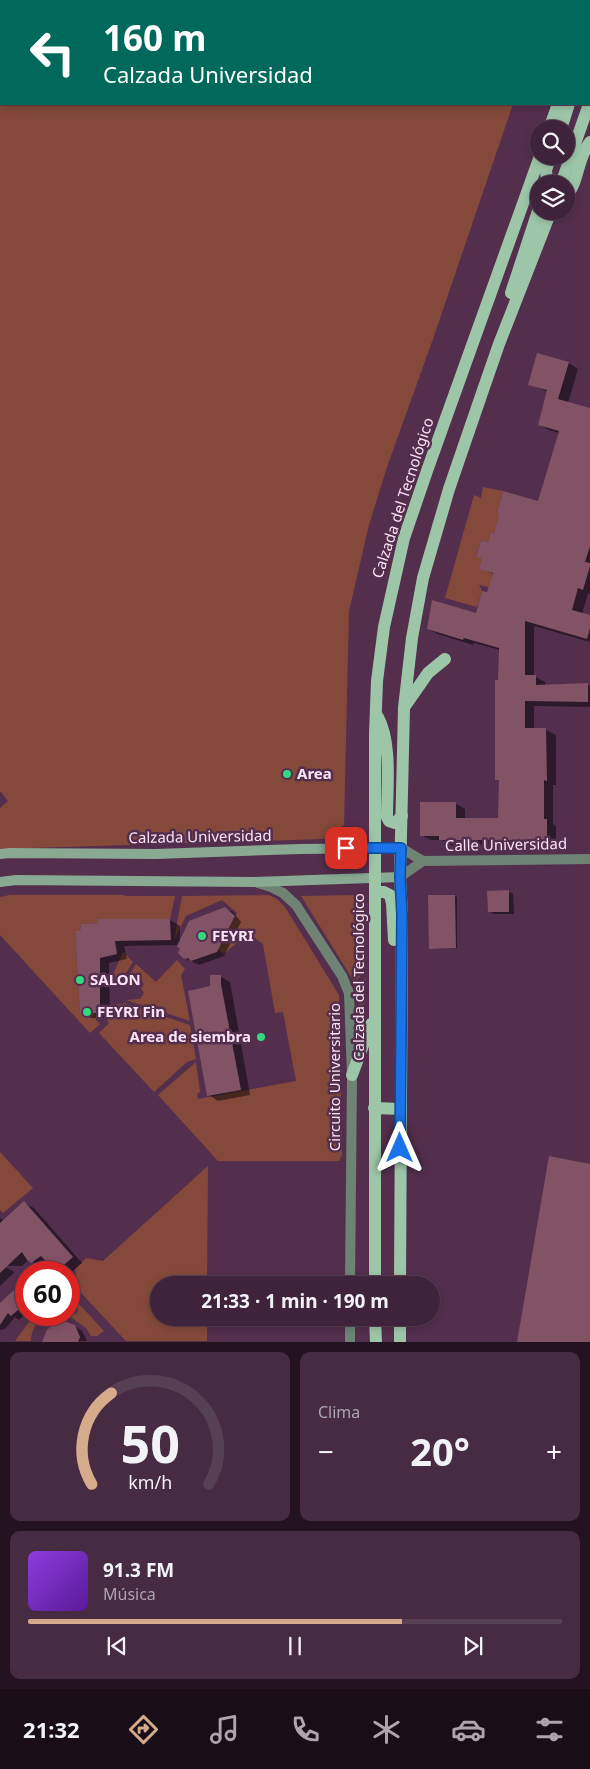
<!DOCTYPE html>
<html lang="es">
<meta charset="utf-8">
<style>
body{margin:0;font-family:"Noto Sans",sans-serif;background:#462b42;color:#f1f3f6;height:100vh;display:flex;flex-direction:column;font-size:19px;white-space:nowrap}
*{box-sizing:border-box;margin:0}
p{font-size:16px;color:#ada4af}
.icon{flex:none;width:28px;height:28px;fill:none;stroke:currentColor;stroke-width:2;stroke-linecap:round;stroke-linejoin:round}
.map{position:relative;height:1342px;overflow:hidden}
.sheet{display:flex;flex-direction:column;gap:10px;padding:10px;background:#231320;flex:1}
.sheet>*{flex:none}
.banner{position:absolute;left:0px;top:0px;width:590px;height:105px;box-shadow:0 2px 8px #0003,0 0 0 1px #584054;background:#00695c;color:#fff;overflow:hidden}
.buttons{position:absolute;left:530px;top:120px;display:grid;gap:10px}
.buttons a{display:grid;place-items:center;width:45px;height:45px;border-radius:50%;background:#3f233a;box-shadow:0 2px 8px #0003,0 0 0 1px #584054;font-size:25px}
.speed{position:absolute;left:15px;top:1261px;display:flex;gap:10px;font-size:25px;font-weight:700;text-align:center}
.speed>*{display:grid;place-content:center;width:65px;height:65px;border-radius:50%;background:#3f233a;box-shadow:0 2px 8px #0003,0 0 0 1px #584054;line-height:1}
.speed .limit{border:8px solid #d22;background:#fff;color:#111}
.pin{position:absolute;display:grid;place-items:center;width:42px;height:42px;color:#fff;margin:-21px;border-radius:10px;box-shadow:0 2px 8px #0006}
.me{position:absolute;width:55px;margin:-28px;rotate:0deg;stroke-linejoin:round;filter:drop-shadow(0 0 4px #0008)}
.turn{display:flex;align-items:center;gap:18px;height:105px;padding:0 20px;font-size:22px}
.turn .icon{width:65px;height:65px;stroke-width:2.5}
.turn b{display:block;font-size:35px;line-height:42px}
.big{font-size:38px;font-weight:700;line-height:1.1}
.sheet .card{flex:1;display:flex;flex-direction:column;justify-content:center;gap:8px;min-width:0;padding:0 18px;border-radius:10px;background:#462b42}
.sheet .dial{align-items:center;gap:0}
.dial svg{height:130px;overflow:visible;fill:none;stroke:#584054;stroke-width:7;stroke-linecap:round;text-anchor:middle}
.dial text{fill:#f1f3f6;stroke:none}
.song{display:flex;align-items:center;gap:15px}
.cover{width:60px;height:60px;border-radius:8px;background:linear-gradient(135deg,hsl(270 70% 55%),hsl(270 70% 35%))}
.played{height:5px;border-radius:2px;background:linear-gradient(90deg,#d6ab8b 70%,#584054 70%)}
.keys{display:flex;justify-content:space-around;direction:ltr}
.heat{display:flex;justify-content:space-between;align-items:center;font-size:28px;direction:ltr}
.sheet .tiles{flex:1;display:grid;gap:10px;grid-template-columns:1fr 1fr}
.card:last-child{grid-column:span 2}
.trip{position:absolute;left:150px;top:1276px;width:290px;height:50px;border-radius:25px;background:#3f233a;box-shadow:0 2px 8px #0003,0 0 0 1px #584054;font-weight:700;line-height:50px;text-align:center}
.menu{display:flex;height:80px;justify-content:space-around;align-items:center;background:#190e17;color:#ada4af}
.menu .icon{width:35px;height:35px}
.menu .current{color:#d6ab8b}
.menu b{font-size:22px;color:#f1f3f6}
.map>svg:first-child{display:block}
.green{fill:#84493a}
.shadow{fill:#0007}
.building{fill:#825265}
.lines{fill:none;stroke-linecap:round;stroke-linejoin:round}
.tertiary{stroke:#6f8375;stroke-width:10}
.secondary{stroke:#89a993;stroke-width:10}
.primary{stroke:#9dc6a9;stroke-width:12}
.route-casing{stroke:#114b97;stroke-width:12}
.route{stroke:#1a73e8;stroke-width:9}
.poi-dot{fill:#34d881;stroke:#542f4d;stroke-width:2}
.labels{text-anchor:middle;stroke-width:5;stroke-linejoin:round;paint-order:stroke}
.street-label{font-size:15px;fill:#fce4f6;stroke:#542f4d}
.poi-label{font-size:15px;font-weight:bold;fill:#fce4f6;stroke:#542f4d;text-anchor:start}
</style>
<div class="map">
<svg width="590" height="1342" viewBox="0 0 590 1342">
<rect width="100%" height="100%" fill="#542f4d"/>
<g class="green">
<path d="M0,0H550V1H1V104H513L433,339L387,467L369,525L349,611L344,825L325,839L0,849V808L8,801L0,791Z"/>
<path d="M483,487L503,491L497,514L500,515L494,534H491L488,542L481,540L476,556L482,558L493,573L489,587L479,585L482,591L477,607L445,598L474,495L481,498Z"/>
<path d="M10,895H124L125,896H175L170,919H99L98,923L81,924L80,931H75L80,1013H95L96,1020L100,1024L90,1033L0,935V897Z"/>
<path d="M269,895L277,899L285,907L339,995L342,1155L339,1161H218L158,1095L196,1062L200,1092L197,1094L198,1099L296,1081L283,1012L275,1013L263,944L248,933L224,954L218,950L237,913L222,900L186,916L174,940L182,896Z"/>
<path d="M356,895L361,901V974L355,983L301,896Z"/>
<path d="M123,952L133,962L117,987L111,979Z"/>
<path d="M177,960L185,969L181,975L190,1021L126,1000L140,999L144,993L141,989L144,984L140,978L132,977L130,974L136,964L156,982Z"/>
<path d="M366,977L360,1040H359V999L357,989Z"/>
<path d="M124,1003L190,1025L196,1059L187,1062L154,1092L99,1033L109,1023L104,1014L109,1005L123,1004Z"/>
<path d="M0,1152L33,1188L3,1213L0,1210Z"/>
<path d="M208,1166L207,1285H159V1318H207V1341H126L81,1293L77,1281L75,1269L86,1258L103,1261Z"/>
<path d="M69,1293L104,1331L97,1336H91L86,1328L68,1315L69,1312L75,1314L78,1311L77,1305L69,1295Z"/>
<path d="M34,1315H53C39,1323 32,1323 31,1341H15Z"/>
</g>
<g class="shadow">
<path d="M538,354L569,363L578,369L568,403L590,410V594L588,593L582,614L590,616V642L534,626V676L545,682V686L587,685L590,686V707L534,706V730H546L556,735V785H553V824L556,826V845H450L442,840H431L421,835L455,803L465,809V819H500V781L496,779L500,650L474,643L473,645L438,634L428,629L477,614L488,594L493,574L481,568L483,559L478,556L495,536L539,503L559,433L549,430L539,424L548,392L530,384Z"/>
<path d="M509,892L513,894L514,914H493L489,911Z"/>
<path d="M455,896L457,897V948L432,949L430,948Z"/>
<path d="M225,908L233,912L241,922L224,956L199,965L185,958L178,945L124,946L127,959L109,963L110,1018H91L81,1012L82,932L100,924V921L170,920L180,926V942Z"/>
<path d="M220,976L230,982L250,1095L218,1101L209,1095L211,987Z"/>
<path d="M24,1203L34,1208L82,1263L69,1274V1272H57L48,1262L44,1266L40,1267L29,1259L22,1266H3L15,1272L0,1286V1218L4,1221Z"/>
<path d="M26,1281V1315H38L35,1322L25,1314L19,1320L15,1317L5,1329L0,1330V1305Z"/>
<path d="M75,1326L82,1331L87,1341L46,1342Z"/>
</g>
<g class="building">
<path d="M537,353L569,362L558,399L590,408V546L585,562L590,563V566L583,590L578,588L572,610L590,615V628L587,639L525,621V675H536V685L588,683V702L525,701V728H546L547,781L544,780V819H547V840H439V836H420V802H456V818H498L499,780H495V680H498L499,648L464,638L463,640L427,629L432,600L476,613L482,591L487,592L493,573L479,569L482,558L476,557L481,540L488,542L491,533L494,534L499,515L497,514L503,491L538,501L559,431L538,425L547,390L528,385Z"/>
<path d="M509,890V912H488L487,891Z"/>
<path d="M428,895H455L456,948L429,949Z"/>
<path d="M225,907L235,916L217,952L191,961L188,958L184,959L178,953L180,949L177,946L189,921Z"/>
<path d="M98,919H170L171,940L115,941L117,954L100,958V1013H80L75,931H80L81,924L98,923Z"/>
<path d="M210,975H221V984L241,1090L207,1096L188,991L210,986Z"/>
<path d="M549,1156L590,1164V1342H517Z"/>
<path d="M24,1201L73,1257L56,1272L41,1256L31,1263L27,1260L22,1252L0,1273V1223Z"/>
<path d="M26,1279V1318L18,1310L11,1316L8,1313L0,1325V1303Z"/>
<path d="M64,1321L75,1325L80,1337L78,1342H42L47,1330L54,1323Z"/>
</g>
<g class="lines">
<g class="tertiary">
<path d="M401,848L423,861L590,859"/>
<path d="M400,877L423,861"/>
<path d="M258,883L271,887L283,893L296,905L342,976L349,993L352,1075L350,1285"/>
<path d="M350,1342V1318"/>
</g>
<g class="secondary">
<path d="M0,854L10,853L156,854L300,849L401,848"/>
<path d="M0,882L16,880L253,882L400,877"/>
</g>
<g class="primary">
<path d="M589,31L590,25"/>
<path d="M549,129L558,104"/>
<path d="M561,129L569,104"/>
<path d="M547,184L546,170L551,156"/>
<path d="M561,184L589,104"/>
<path d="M566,196C579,183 577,158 590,142"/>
<path d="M511,293L539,208"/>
<path d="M405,706L428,673L445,659"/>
<path d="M378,717C392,743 387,787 387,817L389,821L395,823L402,816"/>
<path d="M375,892H384L390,895L392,903L394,940"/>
<path d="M352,1075L371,1024"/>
<path d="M374,1108L401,1109"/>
<path d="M375,1285V734L377,681L384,627L404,538L428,468L540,156"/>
<path d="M400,1285L402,915L400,877L404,708L412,638L423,578L449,489L482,393L499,344L551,211"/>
<path d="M375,1318L376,1342"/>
<path d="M400,1342V1318"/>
</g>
</g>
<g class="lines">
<defs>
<path id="route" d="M346,848H401L400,877L402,915L400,1148"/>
</defs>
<use href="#route" class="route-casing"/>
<use href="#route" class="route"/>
</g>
<g class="poi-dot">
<circle cx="287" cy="774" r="5"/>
<circle cx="202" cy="936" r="5"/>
<circle cx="80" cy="980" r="5"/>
<circle cx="87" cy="1012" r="5"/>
<circle cx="261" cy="1037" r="5"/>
</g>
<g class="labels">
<g class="street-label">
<text transform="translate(403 498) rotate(-72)" y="5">Calzada del Tecnológico</text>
<text transform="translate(200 837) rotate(-1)" y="5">Calzada Universidad</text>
<text transform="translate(506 845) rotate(-1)" y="5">Calle Universidad</text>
<text transform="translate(359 977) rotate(-90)" y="5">Calzada del Tecnológico</text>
<text transform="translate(335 1077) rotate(-90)" y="5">Circuito Universitario</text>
</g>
<g class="poi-label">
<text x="297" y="779">Area</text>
<text x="212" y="941">FEYRI</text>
<text x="90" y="985">SALON</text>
<text x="97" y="1017">FEYRI Fin</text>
<text x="251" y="1042" text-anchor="end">Area de siembra</text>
</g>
</g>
</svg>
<div class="buttons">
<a><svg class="icon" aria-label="search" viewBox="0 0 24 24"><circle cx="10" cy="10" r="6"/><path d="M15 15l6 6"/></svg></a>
<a><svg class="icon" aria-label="layers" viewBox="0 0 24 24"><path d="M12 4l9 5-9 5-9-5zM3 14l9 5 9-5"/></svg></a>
</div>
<div class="speed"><div class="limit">60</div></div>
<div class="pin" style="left:346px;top:848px;background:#d93025"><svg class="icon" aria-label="arrive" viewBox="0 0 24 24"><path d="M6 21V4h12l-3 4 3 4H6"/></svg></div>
<svg class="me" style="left:400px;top:1148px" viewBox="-20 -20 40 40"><path d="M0-17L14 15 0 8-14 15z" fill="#1a73e8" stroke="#fff" stroke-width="4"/></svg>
<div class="trip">21:33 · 1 min · 190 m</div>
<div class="banner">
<div class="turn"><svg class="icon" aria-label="left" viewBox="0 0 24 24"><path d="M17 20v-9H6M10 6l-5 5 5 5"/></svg><div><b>160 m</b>Calzada Universidad</div></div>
</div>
</div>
<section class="sheet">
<div class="tiles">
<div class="card dial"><svg viewBox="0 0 100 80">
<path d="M14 69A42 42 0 1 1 86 69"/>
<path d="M14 69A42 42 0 0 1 26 13" stroke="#d6ab8b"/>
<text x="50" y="56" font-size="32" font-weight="700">50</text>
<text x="50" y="72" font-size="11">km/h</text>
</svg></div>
<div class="card"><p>Clima</p>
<div class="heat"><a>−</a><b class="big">20°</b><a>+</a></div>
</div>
<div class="card">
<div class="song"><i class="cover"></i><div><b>91.3 FM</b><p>Música</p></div></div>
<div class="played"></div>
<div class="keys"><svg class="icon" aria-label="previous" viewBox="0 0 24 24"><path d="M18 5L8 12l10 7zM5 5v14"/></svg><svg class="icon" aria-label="pause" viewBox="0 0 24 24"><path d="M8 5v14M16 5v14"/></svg><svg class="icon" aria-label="next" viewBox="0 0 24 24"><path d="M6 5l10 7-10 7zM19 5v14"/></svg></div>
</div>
</div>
</section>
<nav class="menu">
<b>21:32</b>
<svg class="icon current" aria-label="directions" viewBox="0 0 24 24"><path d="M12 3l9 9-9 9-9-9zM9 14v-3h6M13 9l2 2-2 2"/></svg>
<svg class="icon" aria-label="music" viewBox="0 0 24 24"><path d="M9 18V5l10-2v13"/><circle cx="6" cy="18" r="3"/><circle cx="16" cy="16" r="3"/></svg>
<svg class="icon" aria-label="phone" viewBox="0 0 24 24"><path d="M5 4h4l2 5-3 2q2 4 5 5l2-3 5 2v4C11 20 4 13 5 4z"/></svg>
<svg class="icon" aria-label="climate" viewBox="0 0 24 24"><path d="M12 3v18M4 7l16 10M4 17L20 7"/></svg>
<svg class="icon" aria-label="car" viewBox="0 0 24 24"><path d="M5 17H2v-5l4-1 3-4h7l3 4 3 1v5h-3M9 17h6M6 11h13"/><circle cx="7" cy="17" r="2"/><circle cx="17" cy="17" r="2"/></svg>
<svg class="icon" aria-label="filters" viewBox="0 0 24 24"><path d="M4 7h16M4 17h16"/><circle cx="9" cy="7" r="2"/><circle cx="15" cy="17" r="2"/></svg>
</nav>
